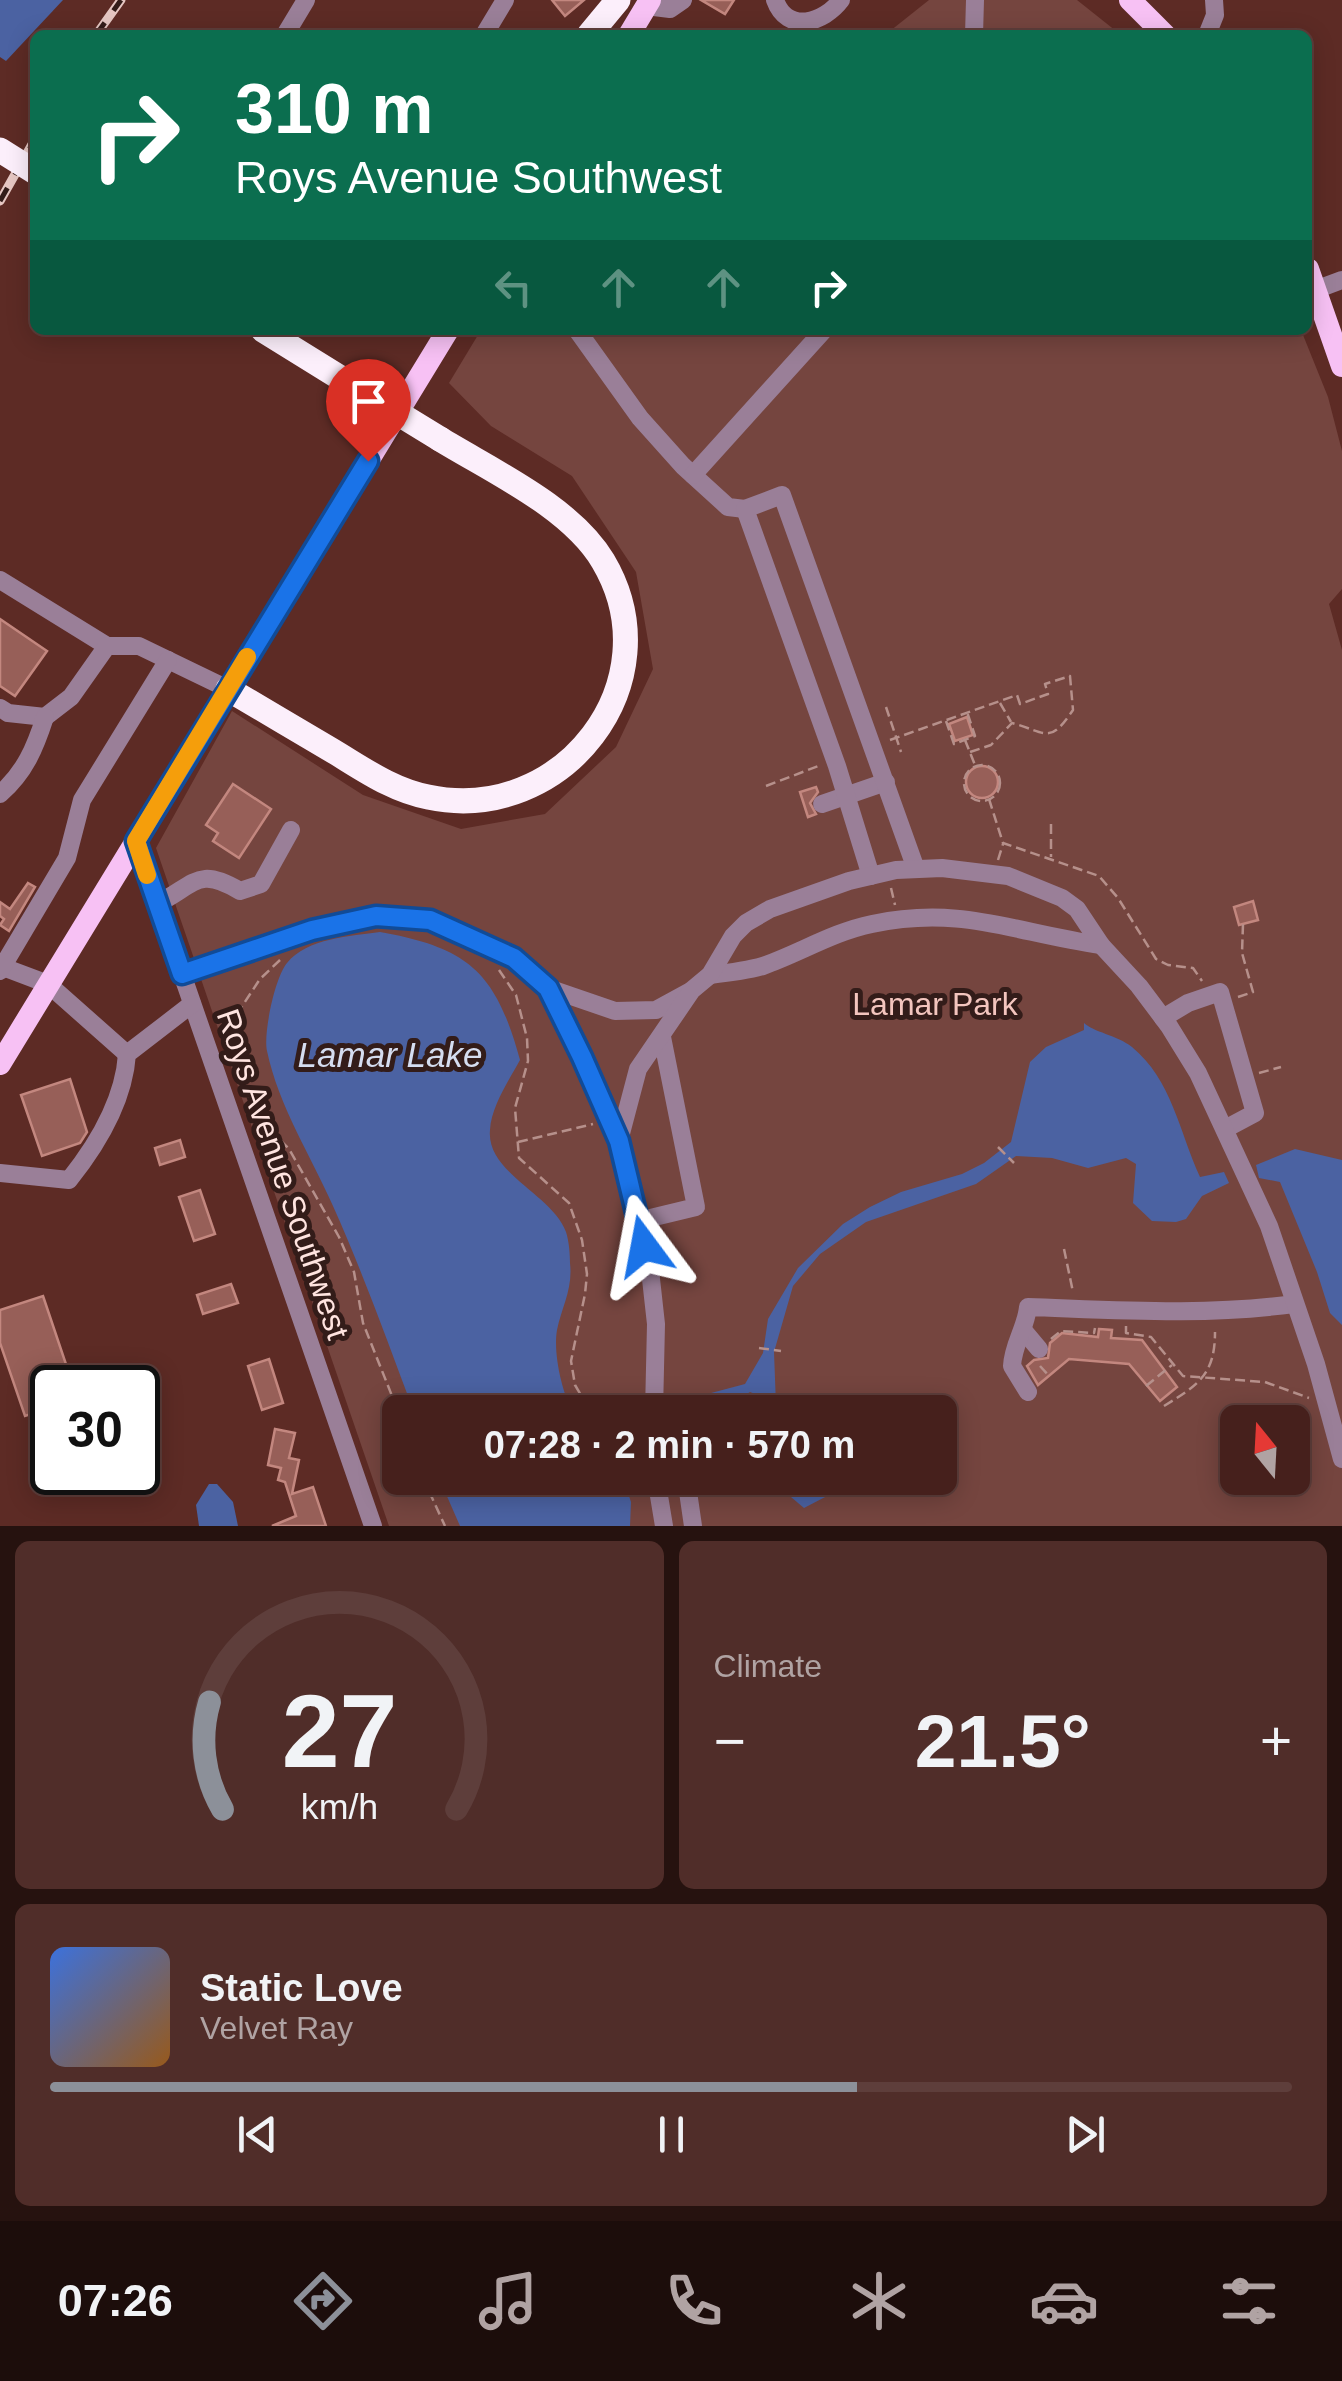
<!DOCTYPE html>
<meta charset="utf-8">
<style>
body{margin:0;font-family:Helvetica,sans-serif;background:#502d29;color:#f1f3f6;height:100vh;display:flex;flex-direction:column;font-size:38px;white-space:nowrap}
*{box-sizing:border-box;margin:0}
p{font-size:32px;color:#b0a3a3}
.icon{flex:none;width:55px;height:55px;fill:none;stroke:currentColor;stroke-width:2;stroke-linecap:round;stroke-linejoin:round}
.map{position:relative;height:1526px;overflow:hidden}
.panel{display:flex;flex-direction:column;gap:15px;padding:15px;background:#26120f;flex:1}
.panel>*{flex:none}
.guide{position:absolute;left:30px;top:30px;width:1282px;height:305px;border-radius:15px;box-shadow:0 5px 25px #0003,0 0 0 2px #5e3e3b;background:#0b6e4f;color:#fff;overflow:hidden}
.needle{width:65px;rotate:342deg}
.fabs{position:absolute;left:1220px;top:1405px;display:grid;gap:20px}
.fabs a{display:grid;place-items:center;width:90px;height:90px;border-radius:15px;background:#46201c;box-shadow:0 5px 25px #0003,0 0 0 2px #5e3e3b;font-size:50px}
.speed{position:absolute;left:30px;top:1365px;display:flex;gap:20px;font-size:50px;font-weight:700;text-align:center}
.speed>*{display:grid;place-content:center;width:130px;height:130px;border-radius:50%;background:#46201c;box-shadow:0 5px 25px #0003,0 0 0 2px #5e3e3b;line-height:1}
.speed .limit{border:5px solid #111;border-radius:15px;background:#fff;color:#111}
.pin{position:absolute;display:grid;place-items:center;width:85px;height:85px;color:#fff;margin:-102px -42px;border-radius:50% 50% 50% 0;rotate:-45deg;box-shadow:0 0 10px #0007}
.pin .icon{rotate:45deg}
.me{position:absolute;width:110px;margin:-55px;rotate:347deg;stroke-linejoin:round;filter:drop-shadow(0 0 8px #0008)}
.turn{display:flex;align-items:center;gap:35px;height:210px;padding:0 40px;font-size:45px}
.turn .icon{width:130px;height:130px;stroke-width:2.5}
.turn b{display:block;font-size:70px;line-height:85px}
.lanes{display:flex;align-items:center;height:95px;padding:0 40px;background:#0003;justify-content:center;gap:50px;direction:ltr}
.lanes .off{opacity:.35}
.big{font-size:75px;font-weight:800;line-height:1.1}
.panel .widget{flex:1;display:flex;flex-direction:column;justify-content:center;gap:15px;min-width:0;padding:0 35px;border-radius:15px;background:#502d29}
.panel .dial{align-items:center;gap:0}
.dial svg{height:260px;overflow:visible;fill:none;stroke:#5e3e3b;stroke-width:7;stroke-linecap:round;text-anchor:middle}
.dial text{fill:#f1f3f6;stroke:none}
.song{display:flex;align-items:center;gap:30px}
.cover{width:120px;height:120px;border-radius:15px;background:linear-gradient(135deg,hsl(220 70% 55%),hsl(30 70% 35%))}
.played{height:10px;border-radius:5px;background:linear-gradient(90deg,#8c9099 65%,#5e3e3b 65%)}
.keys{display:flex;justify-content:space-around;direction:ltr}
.heat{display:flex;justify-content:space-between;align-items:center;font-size:55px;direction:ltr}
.panel .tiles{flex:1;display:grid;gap:15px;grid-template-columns:1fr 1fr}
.widget:last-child{grid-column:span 2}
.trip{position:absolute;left:382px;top:1395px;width:575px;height:100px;border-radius:15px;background:#46201c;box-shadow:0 5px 25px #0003,0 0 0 2px #5e3e3b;font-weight:800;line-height:100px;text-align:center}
.dock{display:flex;height:160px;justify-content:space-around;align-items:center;background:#1c0d0b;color:#b0a3a3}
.dock .icon{width:70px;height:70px}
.dock .selected{color:#8c9099}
.dock b{font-size:45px;color:#f1f3f6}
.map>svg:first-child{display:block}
.green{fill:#75453f;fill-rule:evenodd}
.water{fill:#4b62a2}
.building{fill:#975f58;stroke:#c3877f;stroke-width:2.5}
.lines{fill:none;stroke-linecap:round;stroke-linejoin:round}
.path{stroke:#b6908b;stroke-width:2.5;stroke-dasharray:10 5;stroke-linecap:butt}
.minor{stroke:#9a7f98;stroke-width:18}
.major{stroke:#f7c1f4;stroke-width:22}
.highway{stroke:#fceffb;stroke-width:25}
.rail-casing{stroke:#e5c6c2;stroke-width:9}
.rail{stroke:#331c19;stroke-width:5;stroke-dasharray:15;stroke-linecap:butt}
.highway-bridge{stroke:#fceffb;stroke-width:25}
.route-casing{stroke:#114b97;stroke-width:25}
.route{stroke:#1a73e8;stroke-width:18}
.slow{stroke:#f59e0b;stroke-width:18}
.labels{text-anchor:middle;stroke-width:10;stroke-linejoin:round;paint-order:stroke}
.park-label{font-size:32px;fill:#f3c5be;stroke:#331c19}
.street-label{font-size:32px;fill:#ffe4e0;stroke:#331c19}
.water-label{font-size:35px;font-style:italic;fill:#d5ddf0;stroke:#331c19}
</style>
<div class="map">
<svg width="1342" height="1526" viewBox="0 0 1342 1526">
<rect width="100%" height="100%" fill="#5d2b25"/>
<g class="green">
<path d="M929,0H1077L1121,35H885Z"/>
<path d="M481,330H635L642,335L710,336L713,330H1301L1328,397L1342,451V589L1329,604L1342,650V1526H389L156,848L232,711L363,795L461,829L545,814L616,747L653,669L636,572L572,476L491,426L449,383ZM400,1412H940V1478H400ZM1238,1422H1292V1478H1238Z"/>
</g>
<g class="water">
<path d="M0,0H63L6,61L0,57Z"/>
<path d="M380,932C470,948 496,973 520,1060C509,1080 491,1107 490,1130C486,1173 552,1194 566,1232C569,1241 570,1254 570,1263C573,1289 562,1306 557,1330C553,1353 562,1393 573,1412H414C388,1343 363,1273 333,1206C310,1154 279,1107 267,1051C263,1034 275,977 287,963C307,938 351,936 380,932Z"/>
<path d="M1084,1023C1093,1032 1117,1035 1132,1047C1172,1080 1179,1131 1200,1177L1224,1172L1229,1183L1202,1196L1186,1219L1176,1222L1152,1221L1133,1203L1136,1164L1126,1158L1088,1168L1052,1158L1016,1156L976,1184L866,1222L820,1254L793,1286L774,1352L776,1405L792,1412H762C763,1401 761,1396 750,1392L718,1412H690L696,1397L745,1384L763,1353L768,1319L798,1268L843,1224L870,1207L901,1192L962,1174L984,1163L1011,1142L1030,1062L1046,1047L1084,1030Z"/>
<path d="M1295,1149L1342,1160V1325L1330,1313L1317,1272L1280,1182L1259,1178L1256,1165Z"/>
<path d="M439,1478H623L631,1502L630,1526H460Z"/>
<path d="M775,1478H824L827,1496L804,1508L778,1486Z"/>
<path d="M209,1484H217L233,1502L238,1526H199L196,1505Z"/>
</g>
<g class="building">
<path d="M552,0H584L565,16Z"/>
<path d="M701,0H734L725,14Z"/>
<path d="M0,619L47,651L15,696L0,686Z"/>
<path d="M967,717L973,735L955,741L949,724Z"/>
<circle cx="982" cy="782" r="16"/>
<path d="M233,784L271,809L239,858L213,841L218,833L206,825Z"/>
<path d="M816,787L818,792L810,803L816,814L808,817L800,792Z"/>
<path d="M28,883L35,887L9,931L0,925L4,919L0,916V902L10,909Z"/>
<path d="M1253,901L1258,920L1239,925L1234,907Z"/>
<path d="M70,1079L87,1132L80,1143L42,1156L21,1095Z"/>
<path d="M180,1140L185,1157L160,1165L155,1148Z"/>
<path d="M200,1190L215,1234L194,1241L179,1197Z"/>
<path d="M231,1284L238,1303L203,1314L197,1295Z"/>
<path d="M43,1296L74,1388H52V1407L25,1416L0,1343V1310Z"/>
<path d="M1099,1329L1112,1330L1111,1338L1142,1340L1177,1387L1160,1401L1129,1364L1069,1359L1038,1385L1027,1366L1034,1360L1048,1358L1050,1343L1062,1333L1098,1337Z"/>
<path d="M269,1359L283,1403L262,1410L248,1366Z"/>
<path d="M275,1429L295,1433L289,1458L299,1460L292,1494L313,1487L326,1526H272L296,1516L285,1482L278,1480L281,1468L268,1465Z"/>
</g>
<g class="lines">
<g class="path">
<path d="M1000,703L1011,722"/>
<path d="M886,707L901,752"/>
<path d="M946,721L954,744L975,736L967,712"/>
<path d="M890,740L1017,695L1020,704L1048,694L1045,684L1070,676L1073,710C1049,745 1048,733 1012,723L991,745L970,752"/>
<path d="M965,740L975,765"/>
<circle cx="982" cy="783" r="18"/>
<path d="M766,786L821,765"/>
<path d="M989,799L1003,843L1099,876L1118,898L1156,959L1168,965L1193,968L1202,981"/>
<path d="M1051,824V857"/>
<path d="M998,860L1003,844"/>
<path d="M891,888L895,905"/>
<path d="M280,960L260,979L237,1014L232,1030L233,1050L250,1099L261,1120L289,1149L339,1237L354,1272L363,1323L400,1416"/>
<path d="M499,970L516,995L527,1038L528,1061L515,1108L519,1158L569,1203L582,1240L587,1274L585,1294L571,1361L575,1385L591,1412"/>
<path d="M1238,997L1253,992L1242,953L1243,924"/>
<path d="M1259,1073L1281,1067"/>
<path d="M518,1142L593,1124"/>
<path d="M998,1147L1014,1163"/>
<path d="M1064,1249L1073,1292"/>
<path d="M1126,1326V1333L1151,1337L1183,1376L1265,1382L1309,1398"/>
<path d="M1051,1339L1061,1331L1094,1333L1095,1328"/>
<path d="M759,1348L781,1351"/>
<path d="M1040,1366L1049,1376"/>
<path d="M1146,1386L1172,1365"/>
<path d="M1164,1406C1198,1385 1215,1375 1215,1332"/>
<path d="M423,1478L445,1526"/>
</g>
<g class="minor">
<path d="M775,0C787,34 824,23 841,0"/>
<path d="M646,6L670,9L683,0"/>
<path d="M285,35L306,0"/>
<path d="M484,35L505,0"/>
<path d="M974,35L975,0"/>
<path d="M1207,35L1215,15L1214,0"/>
<path d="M1315,290L1342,280"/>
<path d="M577,330L640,418L683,466L728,507L745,509"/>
<path d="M693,475L824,330"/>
<path d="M0,580L107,646"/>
<path d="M0,708L8,713L45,717L71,697L107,646H139L228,689"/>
<path d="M0,794C25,772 35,748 45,717"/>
<path d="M822,804L886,782"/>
<path d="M136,841L373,1526"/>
<path d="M871,876L837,766L745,509L782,495L916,869"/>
<path d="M157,904C196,884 198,866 240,891L261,884L291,830"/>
<path d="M0,966L48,984L127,1054"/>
<path d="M0,971L67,858L82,800L168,660"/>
<path d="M181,974L338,923L376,916L430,920L514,958L548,988L619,1140"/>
<path d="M710,975C728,973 746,971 763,966C800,953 833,932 872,924C962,905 1015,933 1101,945"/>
<path d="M548,988L615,1011L656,1010L689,992"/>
<path d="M1163,1018L1188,1003L1220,992L1255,1113L1225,1129"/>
<path d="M0,1173L69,1180C97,1145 124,1100 127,1054L192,1004"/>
<path d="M638,1221L696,1207L662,1037"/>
<path d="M1023,1330L1039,1349"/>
<path d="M1028,1392L1012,1366C1013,1344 1026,1328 1028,1307C1118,1310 1205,1316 1294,1304"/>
<path d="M654,1412L656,1324L650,1270L619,1141L638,1069L692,990L710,975L733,936L746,923L770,909L849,881L896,870L942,868L1008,876L1062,898L1077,909L1101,945L1139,986L1169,1026L1198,1073L1269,1226L1316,1364L1342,1459"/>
<path d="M656,1478L664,1526"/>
<path d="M686,1478L693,1526"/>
</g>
<g class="major">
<path d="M1130,0L1165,35"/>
<path d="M629,35L650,0"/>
<path d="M1308,269L1342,366"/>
<path d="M0,1064L448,330"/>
</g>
<g class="highway">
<path d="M589,35L618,0"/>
<path d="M263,330L355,387"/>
<path d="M228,689C263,710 298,730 333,751C363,769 392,790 428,797C562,826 675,682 603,561C571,507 492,471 440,439"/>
</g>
<defs>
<g id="rail">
<path d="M96,35L121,0"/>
<path d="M0,201L35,139"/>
</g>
</defs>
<use href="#rail" class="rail-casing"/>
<use href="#rail" class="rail"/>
<g class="highway-bridge">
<path d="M0,150L35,172"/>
<path d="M355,387L440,439"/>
</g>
</g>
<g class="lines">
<defs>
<path id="route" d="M368,461L136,841L182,974L312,930L376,916L430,920L514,958L548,988L582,1057L619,1141L644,1246"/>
</defs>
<use href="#route" class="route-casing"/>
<use href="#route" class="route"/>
<path class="slow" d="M147,875L136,841L247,657"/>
</g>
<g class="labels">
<g class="park-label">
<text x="935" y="1015">Lamar Park</text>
</g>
<g class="street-label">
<text transform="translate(283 1174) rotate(71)" y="11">Roys Avenue Southwest</text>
</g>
<g class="water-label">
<text x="390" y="1067">Lamar Lake</text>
</g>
</g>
</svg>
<div class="fabs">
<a><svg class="needle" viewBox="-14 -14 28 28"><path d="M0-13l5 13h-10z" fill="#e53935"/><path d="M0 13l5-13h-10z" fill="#b0a3a3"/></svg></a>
</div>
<div class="speed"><div class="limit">30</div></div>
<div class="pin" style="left:368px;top:461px;background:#d93025"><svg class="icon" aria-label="arrive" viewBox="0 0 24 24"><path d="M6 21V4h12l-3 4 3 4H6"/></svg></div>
<svg class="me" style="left:644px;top:1246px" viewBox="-20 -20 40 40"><path d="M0-17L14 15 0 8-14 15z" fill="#1a73e8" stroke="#fff" stroke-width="4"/></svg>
<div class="trip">07:28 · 2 min · 570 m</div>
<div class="guide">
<div class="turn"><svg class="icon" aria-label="right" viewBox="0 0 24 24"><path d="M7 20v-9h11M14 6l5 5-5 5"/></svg><div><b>310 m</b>Roys Avenue Southwest</div></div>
<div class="lanes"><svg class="icon off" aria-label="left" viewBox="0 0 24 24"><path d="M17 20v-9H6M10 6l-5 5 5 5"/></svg><svg class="icon off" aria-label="ahead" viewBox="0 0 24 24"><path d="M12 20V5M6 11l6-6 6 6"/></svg><svg class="icon off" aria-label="ahead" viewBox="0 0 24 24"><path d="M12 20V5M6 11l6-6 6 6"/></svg><svg class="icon" aria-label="right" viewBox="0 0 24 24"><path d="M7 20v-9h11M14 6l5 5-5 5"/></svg></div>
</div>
</div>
<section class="panel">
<div class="tiles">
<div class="widget dial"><svg viewBox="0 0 100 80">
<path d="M14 69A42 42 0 1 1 86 69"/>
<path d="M14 69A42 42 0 0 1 10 36" stroke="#8c9099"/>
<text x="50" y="56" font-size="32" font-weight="700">27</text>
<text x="50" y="72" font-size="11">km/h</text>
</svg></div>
<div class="widget"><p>Climate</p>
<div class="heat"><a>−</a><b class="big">21.5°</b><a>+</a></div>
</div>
<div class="widget">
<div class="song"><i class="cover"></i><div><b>Static Love</b><p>Velvet Ray</p></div></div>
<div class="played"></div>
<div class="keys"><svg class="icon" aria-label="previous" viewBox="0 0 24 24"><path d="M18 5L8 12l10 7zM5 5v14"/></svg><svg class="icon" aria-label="pause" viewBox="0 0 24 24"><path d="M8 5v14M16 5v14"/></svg><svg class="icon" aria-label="next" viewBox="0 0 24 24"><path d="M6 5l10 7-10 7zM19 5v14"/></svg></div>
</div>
</div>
</section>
<nav class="dock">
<b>07:26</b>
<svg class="icon selected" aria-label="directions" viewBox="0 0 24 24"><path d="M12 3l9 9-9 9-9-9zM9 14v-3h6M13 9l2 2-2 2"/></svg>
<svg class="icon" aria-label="music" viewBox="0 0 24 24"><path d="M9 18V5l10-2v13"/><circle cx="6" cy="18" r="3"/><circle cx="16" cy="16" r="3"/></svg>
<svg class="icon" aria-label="phone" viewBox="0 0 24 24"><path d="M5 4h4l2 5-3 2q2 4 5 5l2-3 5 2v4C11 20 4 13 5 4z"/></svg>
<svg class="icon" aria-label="climate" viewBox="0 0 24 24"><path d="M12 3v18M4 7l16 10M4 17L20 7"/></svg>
<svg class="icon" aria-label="car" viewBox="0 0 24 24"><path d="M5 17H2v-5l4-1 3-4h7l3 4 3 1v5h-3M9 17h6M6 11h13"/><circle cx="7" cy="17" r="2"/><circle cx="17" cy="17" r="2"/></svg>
<svg class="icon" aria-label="filters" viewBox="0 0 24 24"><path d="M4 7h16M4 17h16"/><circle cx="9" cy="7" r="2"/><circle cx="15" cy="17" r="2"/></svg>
</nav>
